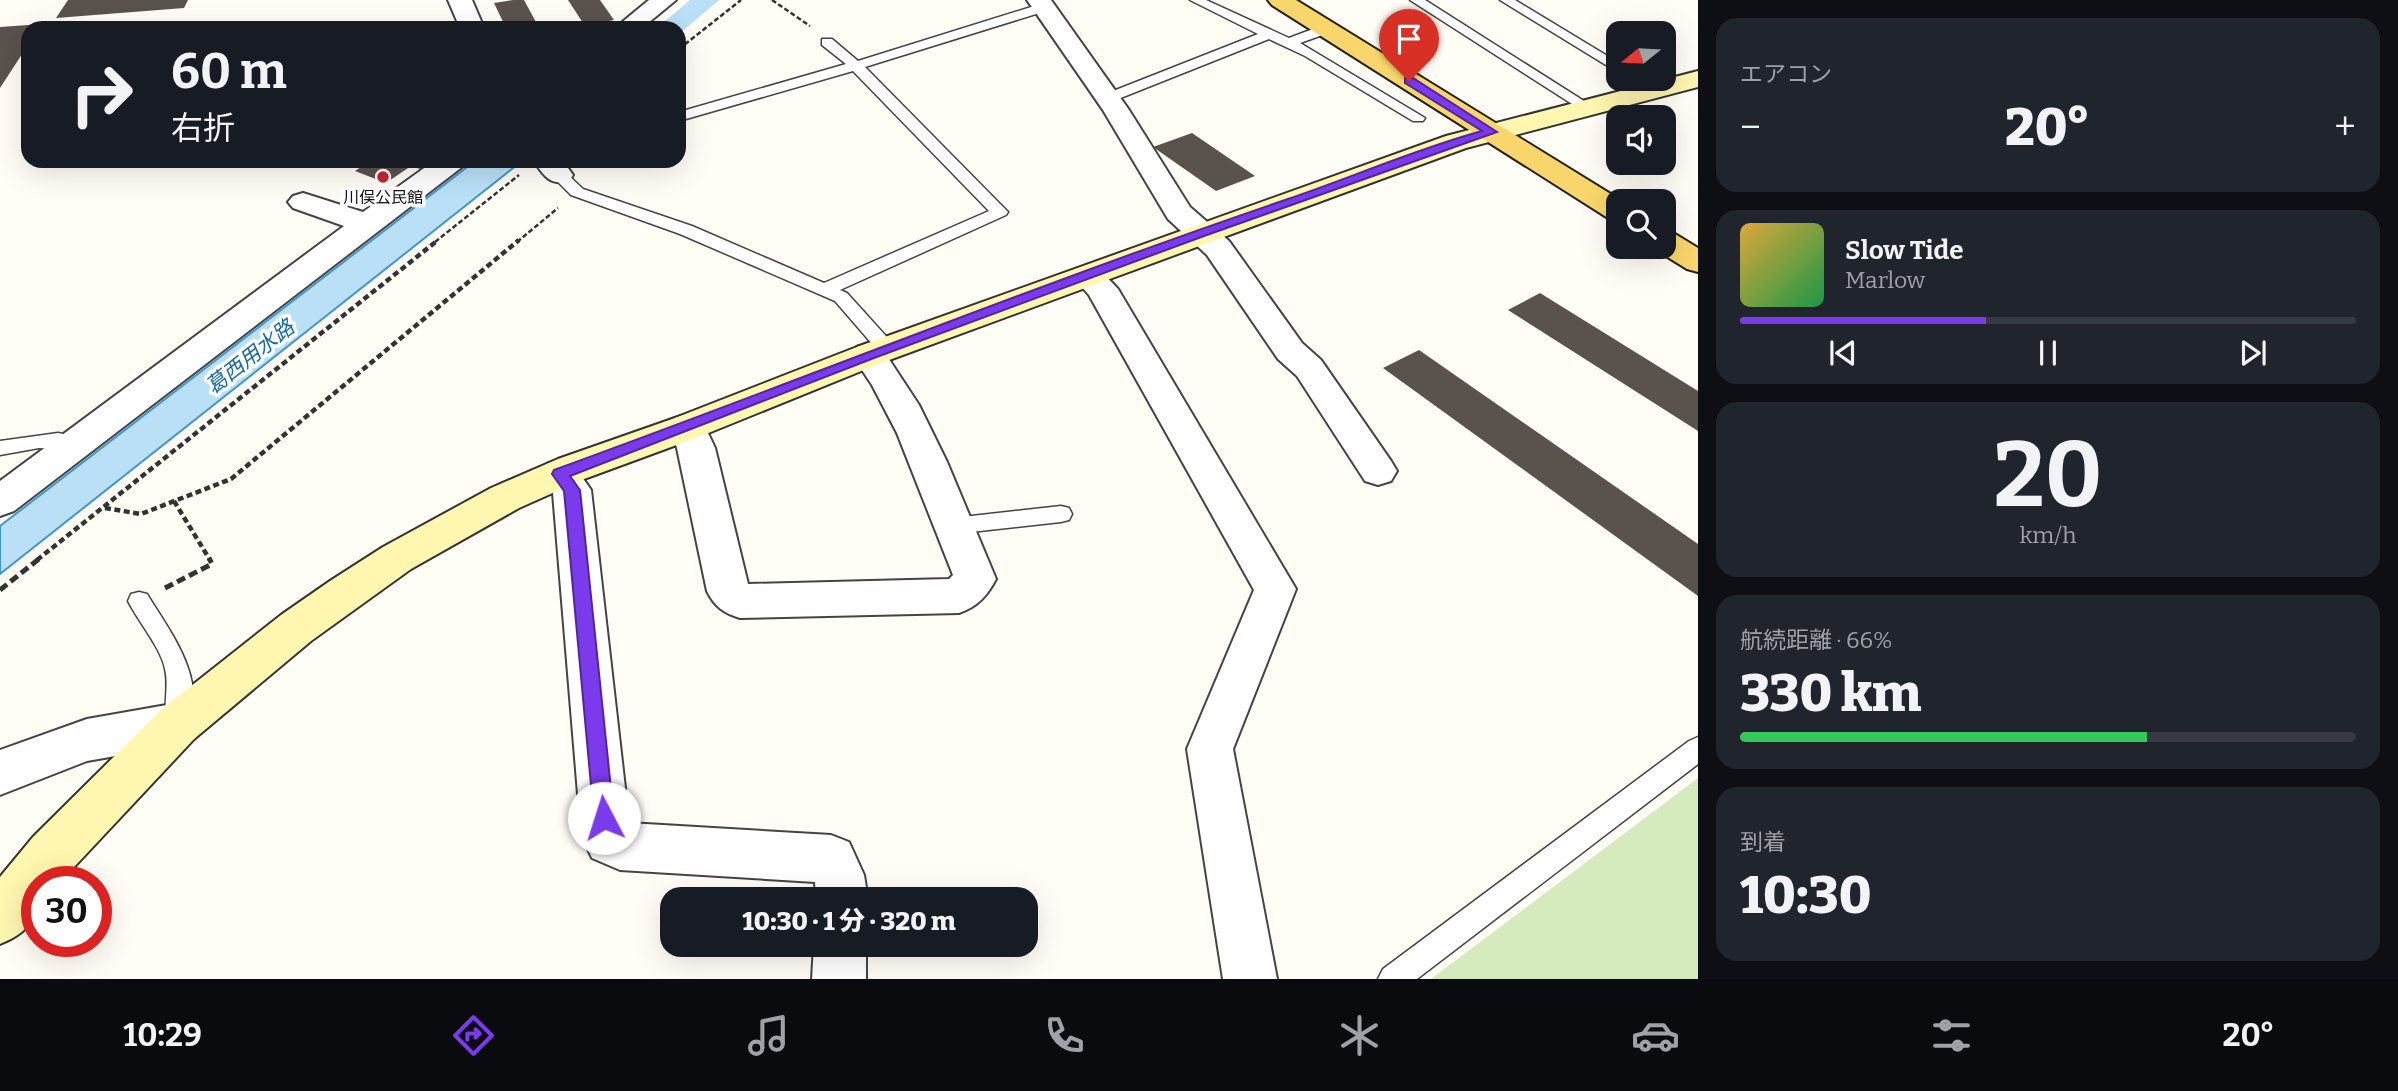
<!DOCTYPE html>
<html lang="ja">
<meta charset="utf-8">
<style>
body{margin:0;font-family:Bitter,"Noto Sans JP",serif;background:#20242c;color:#f1f3f6;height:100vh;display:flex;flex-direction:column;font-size:26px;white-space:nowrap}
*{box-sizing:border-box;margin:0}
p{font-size:23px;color:#9ea1a6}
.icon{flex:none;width:38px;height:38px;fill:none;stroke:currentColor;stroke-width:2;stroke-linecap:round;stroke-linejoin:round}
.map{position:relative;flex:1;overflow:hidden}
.panel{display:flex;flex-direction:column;gap:18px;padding:18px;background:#0d0f14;width:700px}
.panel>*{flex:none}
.guide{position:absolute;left:21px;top:21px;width:665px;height:147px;border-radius:21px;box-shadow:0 7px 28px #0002;background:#171b24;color:#f1f3f6;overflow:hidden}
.needle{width:46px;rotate:252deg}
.controls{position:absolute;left:1606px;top:21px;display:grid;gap:14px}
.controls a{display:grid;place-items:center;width:70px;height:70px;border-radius:14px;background:#171b24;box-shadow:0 7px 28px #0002;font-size:35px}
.speed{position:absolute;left:21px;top:866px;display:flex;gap:14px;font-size:35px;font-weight:700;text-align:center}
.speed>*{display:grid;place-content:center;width:91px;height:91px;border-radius:50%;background:#171b24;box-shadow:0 7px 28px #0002;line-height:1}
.speed .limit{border:10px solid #d22;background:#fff;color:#111}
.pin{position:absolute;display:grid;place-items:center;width:60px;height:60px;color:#fff;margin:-72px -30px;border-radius:50% 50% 50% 0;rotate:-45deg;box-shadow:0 0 7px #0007}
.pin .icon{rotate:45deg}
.me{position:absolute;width:77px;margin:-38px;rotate:355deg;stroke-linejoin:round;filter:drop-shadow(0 0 5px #0008)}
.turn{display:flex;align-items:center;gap:24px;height:147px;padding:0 35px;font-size:32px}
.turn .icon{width:91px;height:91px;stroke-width:2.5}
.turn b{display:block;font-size:49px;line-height:60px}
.big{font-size:52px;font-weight:800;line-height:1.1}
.panel .widget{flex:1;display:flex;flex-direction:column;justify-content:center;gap:10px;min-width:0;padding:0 24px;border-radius:21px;background:#20242c}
.panel .dial{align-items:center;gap:0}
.dial b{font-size:91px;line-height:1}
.song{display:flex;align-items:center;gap:21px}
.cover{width:84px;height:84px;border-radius:10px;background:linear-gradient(135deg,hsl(40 70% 55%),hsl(140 70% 35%))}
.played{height:7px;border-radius:4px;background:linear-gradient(90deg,#7c3aed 40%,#363941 40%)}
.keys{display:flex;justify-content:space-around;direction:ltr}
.heat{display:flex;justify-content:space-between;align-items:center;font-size:38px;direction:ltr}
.charge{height:10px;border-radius:5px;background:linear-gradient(90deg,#34c759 66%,#363941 0)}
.trip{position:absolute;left:660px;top:887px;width:378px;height:70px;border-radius:21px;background:#171b24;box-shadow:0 7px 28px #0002;font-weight:800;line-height:70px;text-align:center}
.menu{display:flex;height:112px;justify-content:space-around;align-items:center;background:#090b0e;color:#9ea1a6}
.menu .icon{width:49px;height:49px}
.menu .on{color:#7c3aed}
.menu b{font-size:32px;color:#f1f3f6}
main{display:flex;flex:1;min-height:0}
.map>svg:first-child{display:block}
.green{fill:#d5ebbd}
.water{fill:#b9e0f7;stroke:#3f96cf;stroke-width:2}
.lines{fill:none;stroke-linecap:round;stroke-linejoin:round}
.canal{fill:#b9e0f7;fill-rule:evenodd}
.building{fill:#5a524d}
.lane-casing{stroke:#444;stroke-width:3}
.street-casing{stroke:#444;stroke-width:4}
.secondary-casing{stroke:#333;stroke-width:4}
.primary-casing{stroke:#222;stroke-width:4}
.path-far2{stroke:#333;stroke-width:2.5;stroke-dasharray:5 2.5;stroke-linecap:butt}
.path-far1{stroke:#333;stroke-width:4.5;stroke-dasharray:6 3.5;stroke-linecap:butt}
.path{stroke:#333;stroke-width:5;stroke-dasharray:9 4.5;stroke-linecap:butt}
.lane{fill:#fff;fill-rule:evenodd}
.street{fill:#fff;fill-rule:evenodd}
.secondary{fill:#fff6b0;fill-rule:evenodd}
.primary{fill:#f9d66b;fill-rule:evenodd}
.route{fill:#7c3aed;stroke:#51269a;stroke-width:2}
.poi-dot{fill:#c4262e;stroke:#fff;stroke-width:2.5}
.labels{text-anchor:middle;stroke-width:7;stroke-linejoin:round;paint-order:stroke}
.far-poi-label{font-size:16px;fill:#111;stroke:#fff}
.water-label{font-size:21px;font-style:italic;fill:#1768a6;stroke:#fff}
</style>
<main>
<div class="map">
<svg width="1698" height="979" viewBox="0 0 1698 979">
<rect width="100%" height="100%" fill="#fffdf5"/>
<path class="green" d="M1698,778V979H1431Z"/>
<path class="water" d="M475,161H522L0,574V526Z"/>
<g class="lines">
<path class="canal" d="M690,0H719L679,34V28H657Z"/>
</g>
<g class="building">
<path d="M68,0H188L184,8L56,18Z"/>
<path d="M513,0H524L537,24L506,28L494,3Z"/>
<path d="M568,0H600L614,20L585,26Z"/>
<path d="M42,24L39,28H28V45L0,88V27Z"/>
<path d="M1192,133L1255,176L1216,191L1153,147Z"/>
<path d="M370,161H441L426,171L411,166L386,183L355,171Z"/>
<path d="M1540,293L1698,391V431L1508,310Z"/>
<path d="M1419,350L1698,544V596L1383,368Z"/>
</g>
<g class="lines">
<defs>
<g id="lane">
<path d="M1190,0H1206L1289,38L1321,26H1331V32L1300,43L1425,118L1423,121H1413L1305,56L1269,39L1113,101H1103L1101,98L1103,95L1258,34Z"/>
<path d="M1410,0H1425L1595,108L1588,112L1583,111Z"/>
<path d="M1500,0H1515L1619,63V73Z"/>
<path d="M1044,3L1049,4V10L865,67L1008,212L1006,215L840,290L847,293L894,345L896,349L894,353H880L835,301L680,234L571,195L551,175L559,170L565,172L583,189L692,226L824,283L989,211L853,71L679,121V112L846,64L822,45V39H832L858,61Z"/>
<path d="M1627,79H1644L1661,91L1659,94H1649Z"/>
<path d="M58,433L85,438L88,443L85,448L78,450L39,448L0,455V441Z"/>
<path d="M1061,506L1069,508L1072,514L1069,520L1061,522L953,534L945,532L942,526L945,520L953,518Z"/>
<path d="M139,592L147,594C171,633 209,681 187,729L178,732L169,729C161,711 170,688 165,669C161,648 138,621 128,601L131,594Z"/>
<path d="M1698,737V764L1417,979H1378L1383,969L1689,741Z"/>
</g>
<g id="street">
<path d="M448,0H472L484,28H460Z"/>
<path d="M649,0H676L642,28H615Z"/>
<path d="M1027,0H1051L1129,110L1190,207L1229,241L1302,343L1321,360L1391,461L1397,471L1391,481L1378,485L1365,481L1297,376L1278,359L1207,255L1168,219L1103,110Z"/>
<path d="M434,161H466L462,167L14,511L0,516V481L344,226L293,208L288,202L293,196L303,193L363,212Z"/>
<path d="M534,161H563L573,175L569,181C550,186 544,176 534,161Z"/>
<path d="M1088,266L1099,269L1118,289L1296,589L1233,749L1277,979H1223L1187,749L1254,590L1089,295L1072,276L1077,269Z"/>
<path d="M869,343L881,347L919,405L947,462L996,579C987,596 977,607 959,613L740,618C724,613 715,607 707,591L677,448L670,427L675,418L688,414L701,418L715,448L748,584L949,579L953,575L897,433L872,385L852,355L857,347Z"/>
<path d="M560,460L573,464L591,490L629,823L831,835L849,842L864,875L868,900H816L815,882L620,870L592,858L584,841L580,818L553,493L541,474L547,464Z"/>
<path d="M178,703L194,709L201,724L194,739L178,745L87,761L0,795V750L87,719Z"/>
<path d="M814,945H866V979H812Z"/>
</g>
<path id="secondary" d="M1698,71V87L1466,148L881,363L701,436L584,479L519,508L411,569L311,641L194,739L60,882H37C37,916 34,930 0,944V877L33,837L162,709L281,615L330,581L383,547L491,488L558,459L675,418L857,347L1446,136Z"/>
<g id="primary">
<path d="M1268,0H1296L1622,201H1619V221L1608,218L1272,5Z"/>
<path d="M1664,232L1675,234L1698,248V272L1687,269L1653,248L1664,247Z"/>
</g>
</defs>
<use href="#lane" class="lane-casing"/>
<use href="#street" class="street-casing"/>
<use href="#secondary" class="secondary-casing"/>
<use href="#primary" class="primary-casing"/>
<g class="path-far2">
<path d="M772,0L810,26"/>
<path d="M679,49L741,0"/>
<path d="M435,242L519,175"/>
<path d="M517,242L558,208"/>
</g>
<g class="path-far1">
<path d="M174,501L210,560"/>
<path d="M105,508L141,514L231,479L519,240"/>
<path d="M37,560L438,240"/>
</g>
<g class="path">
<path d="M165,588L212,564L209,558"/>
<path d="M0,590L40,558"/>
</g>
<use href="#lane" class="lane"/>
<use href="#street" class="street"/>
<use href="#secondary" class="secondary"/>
<use href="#primary" class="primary"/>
</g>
<path class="route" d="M1405,78H1413L1497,132L1204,236L874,358L570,476L580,490L614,818L611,825L604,827L597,825L594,818L564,491L552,474L554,470C799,381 1041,283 1288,199C1353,177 1416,149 1482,131L1405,83Z"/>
<circle class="poi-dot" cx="383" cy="177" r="7"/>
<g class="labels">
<g class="far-poi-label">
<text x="383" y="203">川俣公民館</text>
</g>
<g class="water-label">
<text transform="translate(250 357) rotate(-38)" y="7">葛西用水路</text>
</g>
</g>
</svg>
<div class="controls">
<a><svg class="needle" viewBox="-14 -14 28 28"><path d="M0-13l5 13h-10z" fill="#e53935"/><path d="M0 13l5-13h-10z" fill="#9ea1a6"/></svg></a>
<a><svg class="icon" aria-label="sound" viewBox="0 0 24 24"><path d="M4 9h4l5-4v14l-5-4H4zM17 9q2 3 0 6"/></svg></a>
<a><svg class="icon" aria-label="search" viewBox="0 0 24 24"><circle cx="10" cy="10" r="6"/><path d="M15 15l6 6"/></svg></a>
</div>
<div class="speed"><div class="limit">30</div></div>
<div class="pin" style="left:1409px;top:81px;background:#d93025"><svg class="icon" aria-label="arrive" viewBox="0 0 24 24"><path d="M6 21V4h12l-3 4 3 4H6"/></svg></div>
<svg class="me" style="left:604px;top:818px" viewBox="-20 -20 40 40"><circle r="19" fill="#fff"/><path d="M0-13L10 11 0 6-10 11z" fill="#7c3aed"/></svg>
<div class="trip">10:30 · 1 分 · 320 m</div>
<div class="guide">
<div class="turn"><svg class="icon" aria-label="right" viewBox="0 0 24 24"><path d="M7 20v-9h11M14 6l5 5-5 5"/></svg><div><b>60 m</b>右折</div></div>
</div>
</div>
<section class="panel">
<div class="widget"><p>エアコン</p>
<div class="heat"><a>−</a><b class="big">20°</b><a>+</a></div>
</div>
<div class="widget">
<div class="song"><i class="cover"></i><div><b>Slow Tide</b><p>Marlow</p></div></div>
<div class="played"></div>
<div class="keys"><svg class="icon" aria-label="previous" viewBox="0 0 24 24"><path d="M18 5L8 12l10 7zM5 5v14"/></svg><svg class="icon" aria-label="pause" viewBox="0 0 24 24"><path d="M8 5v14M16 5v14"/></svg><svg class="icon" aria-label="next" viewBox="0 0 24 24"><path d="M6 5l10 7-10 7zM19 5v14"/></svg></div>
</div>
<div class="widget dial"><b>20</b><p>km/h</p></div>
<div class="widget"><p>航続距離 · 66%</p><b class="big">330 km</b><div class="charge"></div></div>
<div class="widget"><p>到着</p><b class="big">10:30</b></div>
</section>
</main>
<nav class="menu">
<b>10:29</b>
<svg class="icon on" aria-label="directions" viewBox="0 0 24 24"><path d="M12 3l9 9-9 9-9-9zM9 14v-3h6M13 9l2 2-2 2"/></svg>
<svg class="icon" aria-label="music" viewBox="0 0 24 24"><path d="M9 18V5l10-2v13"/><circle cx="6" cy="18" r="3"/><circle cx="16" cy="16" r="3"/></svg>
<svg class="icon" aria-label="phone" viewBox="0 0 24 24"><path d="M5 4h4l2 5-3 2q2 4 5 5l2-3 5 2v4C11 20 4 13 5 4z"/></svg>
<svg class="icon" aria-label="climate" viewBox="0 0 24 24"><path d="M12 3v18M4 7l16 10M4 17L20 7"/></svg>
<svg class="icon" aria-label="car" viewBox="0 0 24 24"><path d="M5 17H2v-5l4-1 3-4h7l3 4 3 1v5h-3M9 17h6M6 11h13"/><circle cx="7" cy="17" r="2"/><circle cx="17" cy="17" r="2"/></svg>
<svg class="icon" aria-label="filters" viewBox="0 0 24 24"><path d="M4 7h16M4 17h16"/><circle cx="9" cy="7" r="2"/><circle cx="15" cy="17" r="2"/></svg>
<b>20°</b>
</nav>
